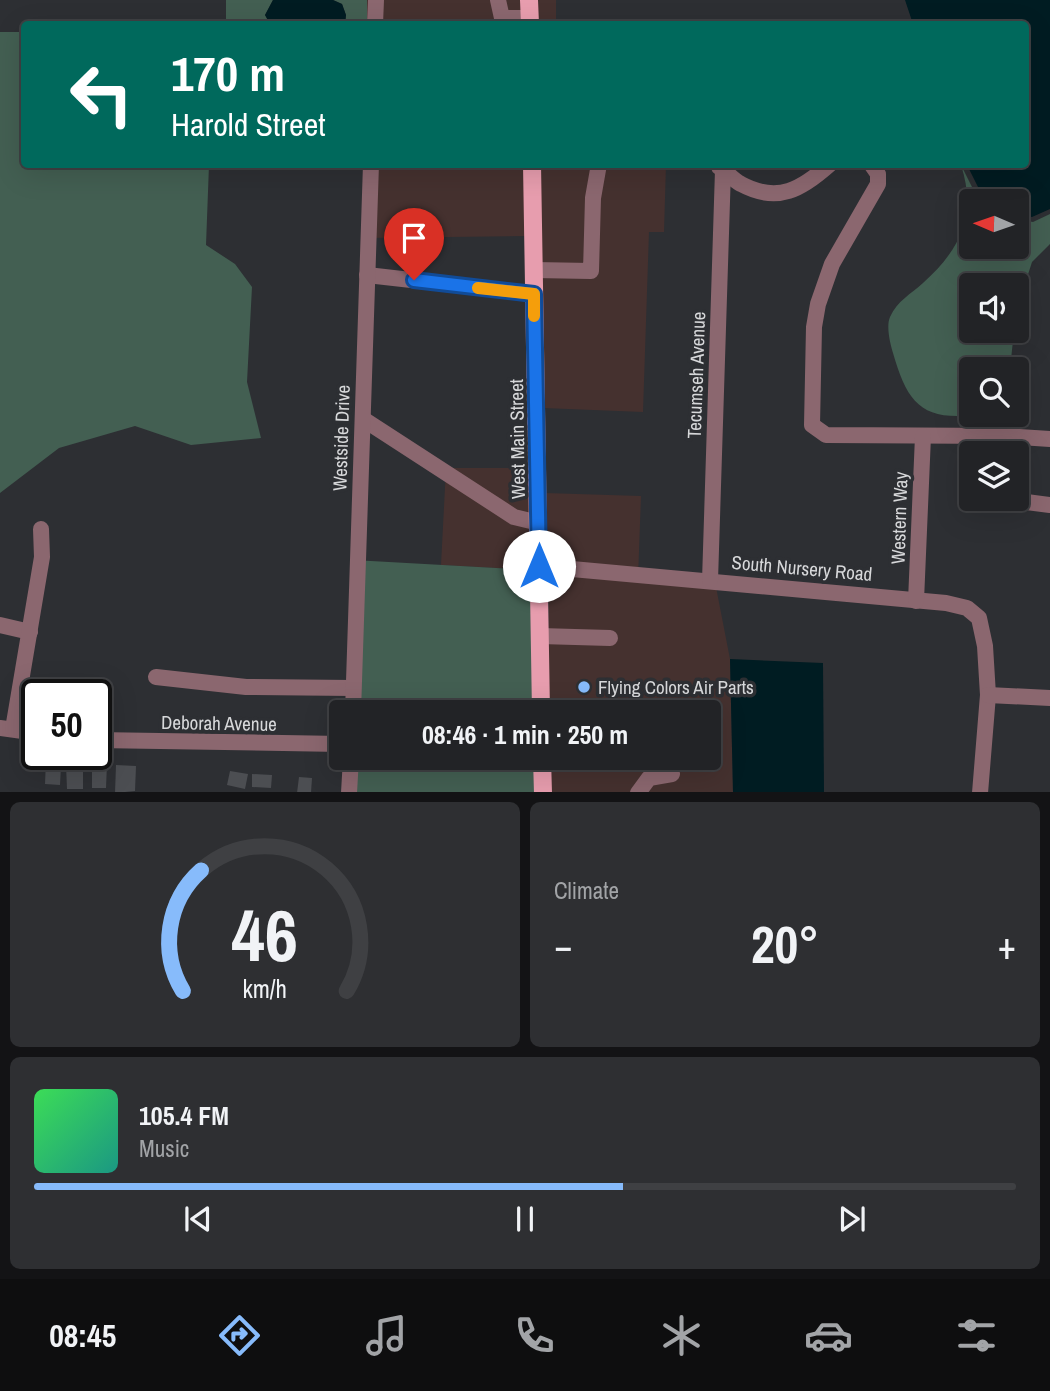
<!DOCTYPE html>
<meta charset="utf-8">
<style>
body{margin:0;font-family:"Archivo Narrow",sans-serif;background:#2e2f32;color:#f1f3f6;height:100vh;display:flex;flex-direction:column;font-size:26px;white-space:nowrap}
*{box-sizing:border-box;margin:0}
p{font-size:23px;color:#a2a4a7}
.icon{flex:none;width:38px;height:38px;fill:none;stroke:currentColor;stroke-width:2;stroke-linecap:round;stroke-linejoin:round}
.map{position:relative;height:792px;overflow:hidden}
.details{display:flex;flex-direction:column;gap:10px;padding:10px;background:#131315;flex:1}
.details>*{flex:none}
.hud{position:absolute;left:21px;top:21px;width:1008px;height:147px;border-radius:7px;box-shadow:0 7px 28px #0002,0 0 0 2px #3f4043;background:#00695c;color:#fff;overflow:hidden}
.needle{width:46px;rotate:272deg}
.tools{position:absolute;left:959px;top:189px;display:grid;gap:14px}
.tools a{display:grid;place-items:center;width:70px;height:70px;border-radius:7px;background:#222326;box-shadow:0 7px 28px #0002,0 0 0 2px #3f4043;font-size:35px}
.speed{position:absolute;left:21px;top:679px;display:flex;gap:14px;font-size:35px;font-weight:700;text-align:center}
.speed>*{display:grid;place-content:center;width:91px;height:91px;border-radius:50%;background:#222326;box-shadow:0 7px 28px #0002,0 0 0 2px #3f4043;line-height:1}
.speed .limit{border:4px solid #111;border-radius:10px;background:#fff;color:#111}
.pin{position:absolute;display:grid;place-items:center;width:60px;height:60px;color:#fff;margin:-72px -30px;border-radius:50% 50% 50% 0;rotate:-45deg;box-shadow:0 0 7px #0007}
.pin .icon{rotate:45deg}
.me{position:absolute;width:77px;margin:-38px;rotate:0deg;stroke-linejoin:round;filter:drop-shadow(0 0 5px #0008)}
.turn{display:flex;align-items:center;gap:24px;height:147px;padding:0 35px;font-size:32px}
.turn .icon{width:91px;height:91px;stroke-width:2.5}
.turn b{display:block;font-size:49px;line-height:60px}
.big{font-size:52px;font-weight:800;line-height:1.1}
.details .card{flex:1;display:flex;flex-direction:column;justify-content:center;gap:10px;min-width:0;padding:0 24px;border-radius:10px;background:#2e2f32}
.details .dial{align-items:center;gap:0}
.dial svg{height:182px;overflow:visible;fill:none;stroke:#3f4043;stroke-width:7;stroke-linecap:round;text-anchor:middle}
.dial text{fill:#f1f3f6;stroke:none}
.song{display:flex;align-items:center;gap:21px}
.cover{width:84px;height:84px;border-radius:10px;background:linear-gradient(135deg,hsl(130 70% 55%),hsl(170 70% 35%))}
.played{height:7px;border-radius:4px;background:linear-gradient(90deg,#87bbfb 60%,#3f4043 60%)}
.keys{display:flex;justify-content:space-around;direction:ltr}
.heat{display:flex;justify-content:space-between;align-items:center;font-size:38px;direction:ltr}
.details .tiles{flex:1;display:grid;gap:10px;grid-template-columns:1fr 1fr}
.card:last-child{grid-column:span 2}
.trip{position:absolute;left:329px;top:700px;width:392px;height:70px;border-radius:7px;background:#222326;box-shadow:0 7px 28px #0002,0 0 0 2px #3f4043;font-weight:800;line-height:70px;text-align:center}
.tabs{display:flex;height:112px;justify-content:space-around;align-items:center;background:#0e0e0f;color:#a2a4a7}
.tabs .icon{width:49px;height:49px}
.tabs .on{color:#87bbfb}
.tabs b{font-size:32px;color:#f1f3f6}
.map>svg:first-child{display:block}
.commercial{fill:#45312f}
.green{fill:#435f52}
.water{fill:#001c22}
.building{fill:#4c4e52}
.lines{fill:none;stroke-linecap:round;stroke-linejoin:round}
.minor{stroke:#8b676f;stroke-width:16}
.major{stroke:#e79dae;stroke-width:18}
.route-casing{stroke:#114b97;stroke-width:18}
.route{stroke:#1a73e8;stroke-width:12}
.slow{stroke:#f59e0b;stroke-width:12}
.poi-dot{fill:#87bbfb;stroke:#2d2f33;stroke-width:2.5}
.labels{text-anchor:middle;stroke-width:7;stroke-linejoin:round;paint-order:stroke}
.street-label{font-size:19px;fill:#d7d8da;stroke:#2d2f33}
.poi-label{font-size:19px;fill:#d7d8da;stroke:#2d2f33;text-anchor:start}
</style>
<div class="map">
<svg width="1050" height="793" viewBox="0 0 1050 793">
<rect width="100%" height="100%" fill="#2d2f33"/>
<g class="commercial">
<path d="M367,0H523L524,24H367Z"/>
<rect x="536" y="0" width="20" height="24"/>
<path d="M370,165H526L527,236L365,238Z"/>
<path d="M538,165H666L664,232H649L643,412L543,408Z"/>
<path d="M446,468H532L533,570L441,565Z"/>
<path d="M545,493L641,496L638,579L716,587L730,659L733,792H550L549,758H709V712H548L549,572L545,571Z"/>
</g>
<g class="green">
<path d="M226,0H273L265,15L270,24H226Z"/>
<path d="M333,0H367V24H345L346,15L342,4Z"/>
<path d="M0,32H24V164L209,165L206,245L235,264L252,287L247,382L261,438L191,445L135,426L59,448L0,493Z"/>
<path d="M961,165L979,201H971V247H1017V219L1033,222L1050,214V244L1032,262L1017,309V285H971V331H1014L1010,369H971V415H975C921,421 907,402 893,353C890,343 886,326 890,317C897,301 911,294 923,283C961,249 977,214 961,165Z"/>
<path d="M353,560L533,570L535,712H350Z"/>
<path d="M349,758H536L537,792L349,793Z"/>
</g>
<g class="water">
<path d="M273,0H333L342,4L346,15L345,24H270L265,15Z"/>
<path d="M905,0H1050V209L1032,217L1017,214V201H985L967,165L1026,164V24H913Z"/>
<path d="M730,659L823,663L824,792H733Z"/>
</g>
<g class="building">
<path d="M46,760H53L52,765L61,766L60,785L45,784Z"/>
<path d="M100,764H107L106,788H92V767H100Z"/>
<path d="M66,765H83V789H67Z"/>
<path d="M116,765L136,766L135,791L115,793Z"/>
<path d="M230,771L248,774L245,789L227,785Z"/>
<path d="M252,774L272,775L271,788L252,787Z"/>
<path d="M299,777L312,778L311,793H297Z"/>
</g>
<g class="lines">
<g class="minor">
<path d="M498,0L502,18H530"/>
<path d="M375,24L376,0"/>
<path d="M871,164L878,174V184L832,264L818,304L814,327L812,425L826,435L1006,436L1050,439"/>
<path d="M719,167C727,172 733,180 741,184C778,204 802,189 830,164"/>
<path d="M534,270L591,271L593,198L599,164"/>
<path d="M367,275L534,294"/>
<path d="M363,419L514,517L539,523"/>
<path d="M1004,499L1050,505"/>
<path d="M539,566L946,603L967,608L979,618L985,646L988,695L980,793"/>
<path d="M710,581L723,170"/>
<path d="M916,601L923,436"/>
<path d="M0,625L30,632"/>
<path d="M540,636L610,638"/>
<path d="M156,677L246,687L353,688"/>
<path d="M988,695L1050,698"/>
<path d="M353,712L371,164"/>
<path d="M0,728L37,733"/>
<path d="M13,729L42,557L41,529"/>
<path d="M96,740L341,744"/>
<path d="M349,793L351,758"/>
<path d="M638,793L649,778L672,774"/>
</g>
<g class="major">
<path d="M529,0L530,24"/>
<path d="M532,164L541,712"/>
<path d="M542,758L543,793"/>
</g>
</g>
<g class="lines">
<defs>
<path id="route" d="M414,280L534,294L539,566"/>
</defs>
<use href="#route" class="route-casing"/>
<use href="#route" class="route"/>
<path class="slow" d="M478,288L534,294V316"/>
</g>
<circle class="poi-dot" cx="584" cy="687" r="7"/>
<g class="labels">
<g class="street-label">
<text transform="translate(696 375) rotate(-88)" y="7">Tecumseh Avenue</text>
<text transform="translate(341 438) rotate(-88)" y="7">Westside Drive</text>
<text transform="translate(517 439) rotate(-91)" y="7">West Main Street</text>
<text transform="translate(899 518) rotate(-88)" y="7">Western Way</text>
<text transform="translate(802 568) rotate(5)" y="7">South Nursery Road</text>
<text transform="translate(219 723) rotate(1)" y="7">Deborah Avenue</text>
</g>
<g class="poi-label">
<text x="598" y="694">Flying Colors Air Parts</text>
</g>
</g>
</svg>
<div class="tools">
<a><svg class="needle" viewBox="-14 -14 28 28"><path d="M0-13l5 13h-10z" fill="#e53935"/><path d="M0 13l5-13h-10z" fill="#a2a4a7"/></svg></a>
<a><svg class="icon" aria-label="sound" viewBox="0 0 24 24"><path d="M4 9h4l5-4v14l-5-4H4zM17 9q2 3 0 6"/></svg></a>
<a><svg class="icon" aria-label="search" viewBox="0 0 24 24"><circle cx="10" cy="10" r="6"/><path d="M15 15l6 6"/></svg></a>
<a><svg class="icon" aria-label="layers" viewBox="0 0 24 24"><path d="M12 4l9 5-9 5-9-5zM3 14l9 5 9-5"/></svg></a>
</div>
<div class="speed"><div class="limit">50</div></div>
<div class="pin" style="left:414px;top:280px;background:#d93025"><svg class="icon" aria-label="arrive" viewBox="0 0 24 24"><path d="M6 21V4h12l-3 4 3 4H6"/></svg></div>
<svg class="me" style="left:539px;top:566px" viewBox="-20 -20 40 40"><circle r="19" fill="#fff"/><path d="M0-13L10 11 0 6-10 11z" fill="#1a73e8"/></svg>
<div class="trip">08:46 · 1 min · 250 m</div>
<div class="hud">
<div class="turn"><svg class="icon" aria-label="left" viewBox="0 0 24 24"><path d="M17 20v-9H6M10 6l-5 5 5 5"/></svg><div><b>170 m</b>Harold Street</div></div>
</div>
</div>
<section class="details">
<div class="tiles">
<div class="card dial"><svg viewBox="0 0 100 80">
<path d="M14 69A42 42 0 1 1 86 69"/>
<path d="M14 69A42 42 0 0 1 22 16" stroke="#87bbfb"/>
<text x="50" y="56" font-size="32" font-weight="700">46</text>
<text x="50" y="72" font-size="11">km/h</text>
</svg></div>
<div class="card"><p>Climate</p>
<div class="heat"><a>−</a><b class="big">20°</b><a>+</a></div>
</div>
<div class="card">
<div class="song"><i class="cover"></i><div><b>105.4 FM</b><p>Music</p></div></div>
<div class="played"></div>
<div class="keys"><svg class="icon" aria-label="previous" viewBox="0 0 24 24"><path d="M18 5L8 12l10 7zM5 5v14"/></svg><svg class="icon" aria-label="pause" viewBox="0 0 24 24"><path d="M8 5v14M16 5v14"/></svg><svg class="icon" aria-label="next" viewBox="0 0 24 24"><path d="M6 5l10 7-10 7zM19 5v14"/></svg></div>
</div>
</div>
</section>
<nav class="tabs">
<b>08:45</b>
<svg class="icon on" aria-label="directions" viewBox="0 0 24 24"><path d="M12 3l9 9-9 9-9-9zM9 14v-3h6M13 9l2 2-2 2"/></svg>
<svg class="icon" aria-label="music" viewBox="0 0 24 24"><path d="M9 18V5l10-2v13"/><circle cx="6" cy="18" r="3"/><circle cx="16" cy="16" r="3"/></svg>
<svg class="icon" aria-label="phone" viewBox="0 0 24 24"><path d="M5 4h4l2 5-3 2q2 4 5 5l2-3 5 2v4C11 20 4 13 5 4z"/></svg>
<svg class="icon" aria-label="climate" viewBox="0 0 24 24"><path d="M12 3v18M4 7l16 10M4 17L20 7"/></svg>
<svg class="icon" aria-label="car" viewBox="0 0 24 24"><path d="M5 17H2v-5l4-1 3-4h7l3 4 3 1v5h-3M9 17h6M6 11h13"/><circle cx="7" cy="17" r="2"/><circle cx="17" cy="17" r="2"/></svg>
<svg class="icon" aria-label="filters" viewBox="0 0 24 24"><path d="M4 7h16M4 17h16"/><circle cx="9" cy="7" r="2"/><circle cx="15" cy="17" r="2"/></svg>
</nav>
